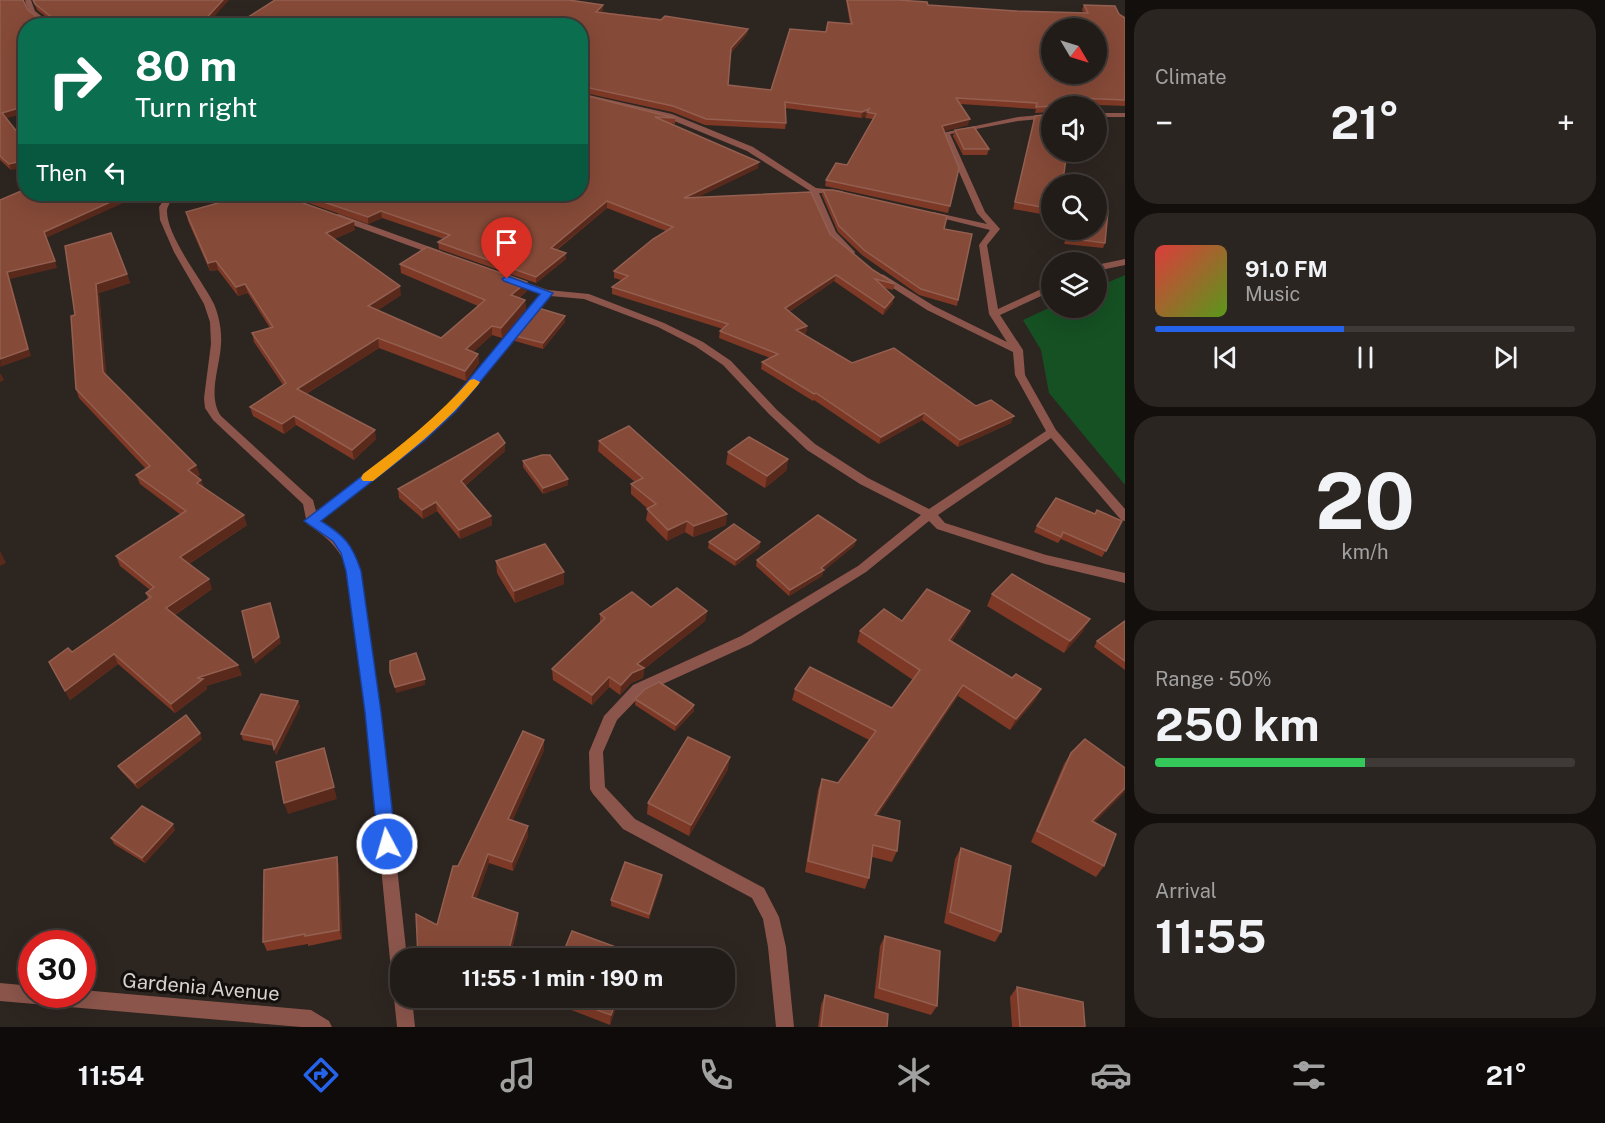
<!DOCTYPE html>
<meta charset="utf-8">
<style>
body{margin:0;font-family:"Public Sans",sans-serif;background:#2a2521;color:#f1f3f6;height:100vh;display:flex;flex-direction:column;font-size:22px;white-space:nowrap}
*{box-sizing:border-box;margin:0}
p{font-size:20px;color:#a2a1a2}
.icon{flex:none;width:33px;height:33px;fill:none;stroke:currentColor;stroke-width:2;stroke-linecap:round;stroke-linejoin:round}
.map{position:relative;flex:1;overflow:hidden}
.details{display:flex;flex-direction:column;gap:9px;padding:9px;background:#130f0d;width:480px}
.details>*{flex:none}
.hud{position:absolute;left:18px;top:18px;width:570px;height:183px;border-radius:24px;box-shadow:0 6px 24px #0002,0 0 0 2px #3f3a37;background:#0b6e4f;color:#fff;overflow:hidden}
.needle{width:39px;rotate:128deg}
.controls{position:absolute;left:1041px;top:18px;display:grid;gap:12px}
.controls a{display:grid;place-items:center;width:66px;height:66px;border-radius:50%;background:#221c18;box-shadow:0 6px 24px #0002,0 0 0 2px #3f3a37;font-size:30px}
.speed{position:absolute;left:18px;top:930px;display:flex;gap:12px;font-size:30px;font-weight:700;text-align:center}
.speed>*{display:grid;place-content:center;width:78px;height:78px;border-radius:50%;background:#221c18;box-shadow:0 6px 24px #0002,0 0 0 2px #3f3a37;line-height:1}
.speed .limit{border:9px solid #d22;background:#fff;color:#111}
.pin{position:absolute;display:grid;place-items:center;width:51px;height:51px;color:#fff;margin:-62px -26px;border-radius:50% 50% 50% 0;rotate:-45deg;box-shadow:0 0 6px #0007}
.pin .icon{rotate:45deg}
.me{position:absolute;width:66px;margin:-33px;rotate:354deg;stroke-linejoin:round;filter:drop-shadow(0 0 4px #0008)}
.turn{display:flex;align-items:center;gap:21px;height:126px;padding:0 18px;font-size:27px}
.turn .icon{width:78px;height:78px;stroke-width:2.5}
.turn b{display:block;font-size:42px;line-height:51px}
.then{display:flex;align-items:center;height:57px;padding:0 18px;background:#0003;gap:12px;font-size:22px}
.big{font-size:45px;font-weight:700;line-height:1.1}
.details .card{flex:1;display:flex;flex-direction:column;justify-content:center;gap:9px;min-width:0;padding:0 21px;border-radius:24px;background:#2a2521}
.details .dial{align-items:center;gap:0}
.dial b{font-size:78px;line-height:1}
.song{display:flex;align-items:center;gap:18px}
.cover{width:72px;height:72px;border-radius:9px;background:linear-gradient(135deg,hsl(0 70% 55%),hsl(90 70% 35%))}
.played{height:6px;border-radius:3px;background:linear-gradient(90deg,#2563eb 45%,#3f3a37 45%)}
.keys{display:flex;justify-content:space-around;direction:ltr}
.heat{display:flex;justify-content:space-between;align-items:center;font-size:33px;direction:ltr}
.charge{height:9px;border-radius:4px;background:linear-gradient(90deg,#34c759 50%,#3f3a37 0)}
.trip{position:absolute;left:390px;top:948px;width:345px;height:60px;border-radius:24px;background:#221c18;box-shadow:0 6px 24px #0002,0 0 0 2px #3f3a37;font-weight:700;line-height:60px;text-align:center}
.tab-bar{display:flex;height:96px;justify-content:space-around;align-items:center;background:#0e0b0a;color:#a2a1a2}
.tab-bar .icon{width:42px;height:42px}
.tab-bar .on{color:#2563eb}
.tab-bar b{font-size:27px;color:#f1f3f6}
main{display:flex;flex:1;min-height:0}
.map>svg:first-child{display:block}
.green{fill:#155122}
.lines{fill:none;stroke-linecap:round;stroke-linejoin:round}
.street{fill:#8b554b;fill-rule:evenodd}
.wall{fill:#7d3926}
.shaded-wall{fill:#592a1c}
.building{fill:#864a38;stroke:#935f50;stroke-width:1.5;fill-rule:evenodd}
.route{fill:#2563eb;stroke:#184099;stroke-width:1.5}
.slow{fill:#f59e0b}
.labels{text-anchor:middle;stroke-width:6;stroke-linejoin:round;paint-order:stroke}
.near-street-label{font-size:20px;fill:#d7d2cf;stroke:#130f0d}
</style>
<main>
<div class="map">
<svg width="1125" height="1027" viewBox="0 0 1125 1027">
<rect width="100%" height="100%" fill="#2d2520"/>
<path class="green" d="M1125,275V485L1049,393L1041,350L1023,320L1051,307L1096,308L1097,287Z"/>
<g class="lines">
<g class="street">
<path d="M25,0H31L35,11L54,26C39,26 28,14 25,0Z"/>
<path d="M580,93L672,114L753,147L816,188L843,191V195H840L819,193L836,232L855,252L854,254H848L828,233L810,191L747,151L667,118L580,97Z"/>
<rect x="1096" y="113" width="29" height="4"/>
<path d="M1052,114V118L1018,121L950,134L985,212L1000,229L987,245L998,309L1052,284V291L1000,315L1023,350L1025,375L1056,430L1125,509V521L1121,520L1051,438L938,515L945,523L1046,555L1125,573V583L1045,564L937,529L929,521L866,572L751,644L643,693L617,720L603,752L605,787L635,819L764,888L779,917L786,947L794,1027H776L768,947L763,919L752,898L623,829L593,794L590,789L589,752L604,716L633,685L741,636L858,566L921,515L860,484L807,450L769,414L723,365L695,346L658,327L584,299L550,296L455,411L424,441L320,521L338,533L347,544L360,571L380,712L407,958H400V978L394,976L391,970L366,712L348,571C340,548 327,537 307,524L303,504L213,420L205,408L204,398L211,344L210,322L204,304L174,252L160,220L159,207L168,194H176C173,199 168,204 167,210C166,236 202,280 214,304C219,316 222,331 221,344C220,367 207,396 221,416L313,500L316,511L416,435L447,407L541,294L510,283V279L513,278L548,290L589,294L664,323L703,342L731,361L777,410L815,444L868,478L929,509L1046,431L1015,375L1013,352L927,310L876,277L881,274L884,275L934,306L1007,342L989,314L979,245L990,230L929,215L933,212L987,224L977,213L942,133L1018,117Z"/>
<path d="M339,214L441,251L442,253L441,255H435L336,219V215Z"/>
<path d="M1125,259V265L1096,271V265Z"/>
<path d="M0,983L32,986V994H82V990L311,1010L329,1021L332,1027H301L0,1001Z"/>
<path d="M400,990V998H412L415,1027H397L394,998L397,992Z"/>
</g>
</g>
<g class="wall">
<path d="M0,0L28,10L41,20L53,22L37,10L33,0H229L6,118L11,170L0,160Z"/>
<path d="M846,0H898L928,5L1016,11L1084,13L1082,10L1084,5L1119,14L1125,18V106L1074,104V106H1052V112L1035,113L1036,109L960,104L968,125L944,131L959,168L948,213L825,186L826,180L847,165L873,119L865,118L866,116L861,118L785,108L786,123L785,129L705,125L672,112L580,92V26L603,11L601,12L748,29L747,34L730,54L728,85L771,90L826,32L850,24Z"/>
<path d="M580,94L675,118V124L671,123L758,168L698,197L830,234L873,270L895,284L893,290L885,288L894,297L892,304L883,315L834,281L789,312L807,326L806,333L803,334L852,363L976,406L1011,423L958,447L922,420L879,444L814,400L813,401L761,369L762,362L770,358L719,338L720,331L723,329L612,294V287L621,280L614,278V271L666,231L607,208L557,250L566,253V259L536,283L439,249L438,242L444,239L382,218L368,224L283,194H580Z"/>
<path d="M1035,116L1052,184V216L1013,209Z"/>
<path d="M955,130L989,149L987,155H963L953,136Z"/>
<path d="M823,190L944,229L958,300L957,306L919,295L862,255L838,232L822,195Z"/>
<path d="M186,212L355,230L334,239L401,295L378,310L441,338L478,306L401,273L400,264L527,291L519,298L525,300L526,309L502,338L492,335L473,352L478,354L479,363L466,381L379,348L306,394L376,439L354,460L296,425L284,434L253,416L250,407L283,385L254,342L252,333L270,328L248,293L238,296L218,270L210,271L188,221Z"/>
<path d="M111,233L130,283L99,293L106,375L200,475L197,476L201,480L204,488L247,525L189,564L212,589L175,615L242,675L206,686L207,689L175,713L118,664L70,700L49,662L72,652L148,599L146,593L150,590L120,566L116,556L181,515L140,484L136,475L146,469L79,398L76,389L75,315Z"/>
<path d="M1066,238L1105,243L1103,248L1064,244Z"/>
<path d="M565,322L543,349L515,341V336Z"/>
<path d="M599,441L726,525L693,537L685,532L667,541L646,520L648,509L631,494V484L635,482L598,451Z"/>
<path d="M505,443V451L465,486L491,516L492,525L460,539L437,511L423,519L399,498L398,489Z"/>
<path d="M728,452L788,459L786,471L765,488L726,464Z"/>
<path d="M523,461L568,485L543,494L523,467Z"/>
<path d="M1122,521L1102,557L1061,539L1058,543L1034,532L1037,526Z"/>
<path d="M856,540L854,546L823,571L822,576L789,596L756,566L757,560Z"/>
<path d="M709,542H760L759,548L735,566L708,548Z"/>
<path d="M496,561L564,572V584L515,603L497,573Z"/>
<path d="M992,594L1083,631L1064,653L987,606Z"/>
<path d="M651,607L707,611L705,621L644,669L643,678L631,683L620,695L609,687L592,705L553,680L552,669L600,623V614Z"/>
<path d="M902,621L965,622L952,641L1012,678L1041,689L1035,700L1010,730L958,696L877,816L897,851L892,862L872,857L869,878L865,889L805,872L818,790L822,779L838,783L869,740L792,700L795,689L892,708L913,680L857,642L860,631Z"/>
<path d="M1125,621V670L1094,647L1097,641Z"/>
<path d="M635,699L694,705V711L675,731L635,705Z"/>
<path d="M298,701L300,707L276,755L274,746L243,740L241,734Z"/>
<path d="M202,739L138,789L121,771L118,766Z"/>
<path d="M544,750L512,821L528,836L513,871L489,863L476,898L518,913V922L510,958H418L416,914L437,925L458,866Z"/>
<path d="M1071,753L1094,823L1104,866L1096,877L1031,842L1064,764Z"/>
<path d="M728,769L689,836L647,814L648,803Z"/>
<path d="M175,830L145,863L114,844L111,838Z"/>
<path d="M961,848L1001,932L995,942L944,923L955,859Z"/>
<path d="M337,857L339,867L342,939L308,946V944L267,951L263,942Z"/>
<path d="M662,875V880L649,919L611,906V900Z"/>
<path d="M885,936L937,1006L931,1015L874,998L880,946Z"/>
<path d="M1017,987L1085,1027H1012L1010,997Z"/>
<path d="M825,995L887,1027H818L821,1005Z"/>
<path d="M548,998H619L610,1025L548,1001Z"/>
</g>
<g class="shaded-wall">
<path d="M223,0H229L206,26H199Z"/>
<path d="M603,5V11L596,17V12Z"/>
<path d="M748,29L747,34L730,54L731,48Z"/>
<path d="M26,106V113L4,119L2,113Z"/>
<path d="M869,109L866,116L861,118L862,112Z"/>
<path d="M970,119L968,125L940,132L942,126Z"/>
<path d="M26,160V167L11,170L9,164Z"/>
<path d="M759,162L758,168L684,204V198Z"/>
<path d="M128,194H143L46,238L44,232Z"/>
<path d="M607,201V208L551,254V248Z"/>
<path d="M381,211L382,218L368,224V217Z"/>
<path d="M354,221L355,230L327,242L326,233Z"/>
<path d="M566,253V259L536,283V277Z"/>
<path d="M55,261L57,268L10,279L31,356L0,367L7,272Z"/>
<path d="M216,261L218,270L210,271L208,263Z"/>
<path d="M127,274L130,283L99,293L107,382L103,372L96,284Z"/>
<path d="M836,275L834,281L784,315L785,308Z"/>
<path d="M527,282V291L511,304V295Z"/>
<path d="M245,284L248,293L238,296L236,287Z"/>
<path d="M400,286L401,295L370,315L368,306Z"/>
<path d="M894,297L892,304L883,315L885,308Z"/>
<path d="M525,300L526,309L502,338L501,328Z"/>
<path d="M565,316V322L543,349V343Z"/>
<path d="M492,326V335L467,358L466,349Z"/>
<path d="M807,326L806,333L795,337L796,330Z"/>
<path d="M378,338L379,348L299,398L297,389Z"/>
<path d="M478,354L479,363L466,381L465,371Z"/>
<path d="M0,374H1L4,380L0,382Z"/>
<path d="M924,413L922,420L879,444L881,437Z"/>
<path d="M294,416L296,425L284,434L282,424Z"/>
<path d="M1014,416L1011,423L958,447L960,440Z"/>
<path d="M375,430L376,439L354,460L352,450Z"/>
<path d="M505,443V451L461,489V481Z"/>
<path d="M788,459L786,471L765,488L767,476Z"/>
<path d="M196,465L200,475L191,480L188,470Z"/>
<path d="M568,479V485L543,494V488Z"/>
<path d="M201,480L204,489L197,483Z"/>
<path d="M436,502L437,511L423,519L422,510Z"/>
<path d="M727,514L726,525L693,537L694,526Z"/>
<path d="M244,515L247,525L184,567L180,557Z"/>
<path d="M491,516L492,525L460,539L459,530Z"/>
<path d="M687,521L685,532L667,541L668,530Z"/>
<path d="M856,540L854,546L823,571L822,576L789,596L790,590L821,568Z"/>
<path d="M760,542L759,548L735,566L736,560Z"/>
<path d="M0,551L6,563L0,566Z"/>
<path d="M564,572V584L515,603L514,591Z"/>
<path d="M209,579L212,589L170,618L166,608Z"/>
<path d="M270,603L281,643L255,664L253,658Z"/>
<path d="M707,611L705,621L644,669L643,678L631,683L620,695L621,685L637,664Z"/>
<path d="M970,611L965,622L945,651L949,640Z"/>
<path d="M1090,619L1083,631L1064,653L1070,641Z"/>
<path d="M114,654L118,664L70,700L65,691Z"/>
<path d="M238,665L242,675L206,686L207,689L175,713L171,704L197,678Z"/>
<path d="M609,677V687L592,705V695Z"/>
<path d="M425,679V685L396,693L395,687Z"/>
<path d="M963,685L958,696L870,826L875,815Z"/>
<path d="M1041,689L1035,700L1010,730L1016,719Z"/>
<path d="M298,701L300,707L276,755L274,749Z"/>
<path d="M694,705V711L675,731L676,725Z"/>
<path d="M200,733L202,739L138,789L135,783Z"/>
<path d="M544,740V750L509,829L508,819Z"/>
<path d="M324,748L337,799L288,814L284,803Z"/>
<path d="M730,757L728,769L689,836L691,825Z"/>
<path d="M1125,788V792L1084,833L1092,821Z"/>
<path d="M173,824L175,830L145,863L142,858Z"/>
<path d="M528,826V836L513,871L512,862Z"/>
<path d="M488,854L489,863L474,906L472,897Z"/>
<path d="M337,857L339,867L342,939L339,930Z"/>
<path d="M662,875V880L649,919V914Z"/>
<path d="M518,913V922L510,958H507Z"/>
<path d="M617,998H619L610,1025L611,1015Z"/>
</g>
<g class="building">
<path d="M0,0H23L28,10L41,20L54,22V19L35,4L33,0H223L199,26H26V106L2,113L26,143V160L9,164L0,156Z"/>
<path d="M275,0H569L603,5L596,12L661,20L665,16L748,29L731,48L728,85L771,90L790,29L826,32L828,22L852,24L847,0H898L927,2L928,5L1016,11L1088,13L1084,5L1115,6L1119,14L1125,18V100L1075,98L1074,106H1054L1036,107L1037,103L956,98L970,119L942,126L959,168L950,206L826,180L836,163L847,165L876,114L867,112L869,109L862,112L785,102L786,123L706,119L673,106L580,86V26H234ZM1052,28H1096V74H1052Z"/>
<path d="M580,94L675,118L655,117L759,162L684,198L811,192L830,234L873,270L895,284L875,279L894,297L885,308L836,275L785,308L807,326L796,330L852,363L894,348L976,406L991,400L1014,416L960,440L924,413L881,437L816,393L814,394L762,362L778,354L720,331L728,324L612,287L628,276L614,271L653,239L673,227L607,201L551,248L566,253L536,277L438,242L450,235L381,211L368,217L300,194H580Z"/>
<path d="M1052,114V152H1067L1063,180L1077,182L1076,184H1052V209L1015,202L1035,116Z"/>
<path d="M974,127L989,149H964L955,130Z"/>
<path d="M26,189V194H128L44,232L55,261L7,272L28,349L0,359V200Z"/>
<path d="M823,190H833L947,216L944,229L972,234L958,300L921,289L864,250L839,226Z"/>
<path d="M250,194H278L354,221L326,233L400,286L368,306L441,338L485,300L400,264L427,247L527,282L511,295L525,300L501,328L492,326L466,349L478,354L465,371L378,338L297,389L375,430L352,450L294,416L282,424L250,407L286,383L252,333L273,327L245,284L236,287L216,261L208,263L186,212Z"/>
<path d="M1096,209L1108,211L1105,243L1066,238L1073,230H1096Z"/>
<path d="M111,233L127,274L96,284L103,372L196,465L188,470L201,480L197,483L244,515L180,557L209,579L166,608L238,665L197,678L203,679L171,704L114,654L65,691L49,662L68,648L72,652L151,597L146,593L154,587L116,556L186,511L136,475L150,466L76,389L71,316L75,315L65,246Z"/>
<path d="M538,308L565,316L543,343L515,336Z"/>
<path d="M629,426L727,514L694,526L687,521L668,530L647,509L656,504L631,484L643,478L599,441Z"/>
<path d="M498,433L505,443L461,481L491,516L459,530L436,502L422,510L398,489Z"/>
<path d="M749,437L788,459L767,476L728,452Z"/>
<path d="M542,455H550L568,479L543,488L523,461Z"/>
<path d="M1056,498L1095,514L1097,510L1122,521L1106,551L1063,532L1061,537L1037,526Z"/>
<path d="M818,515L856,540L821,568L824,570L790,590L757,560Z"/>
<path d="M734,524L760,542L736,560L709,542Z"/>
<path d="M545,544L564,572L514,591L496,561Z"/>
<path d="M1012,574L1090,619L1070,641L992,594Z"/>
<path d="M677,588L707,611L637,664L644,668L632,673L621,685L609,677L592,695L552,669L605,618L600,614L632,592L651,607Z"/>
<path d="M927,589L970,611L949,640L1012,678L1016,674L1041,689L1016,719L963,685L875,815L900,821L897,851L873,845L869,878L808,861L822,779L838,783L876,731L795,689L810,667L892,708L920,670L860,631L884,609L902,621Z"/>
<path d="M270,603L279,637L253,658L242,611Z"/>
<path d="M1125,621V661L1097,641Z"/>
<path d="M416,653L425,679L395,687L390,672V661Z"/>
<path d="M659,682L694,705L676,725L635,699L645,689Z"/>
<path d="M261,694L298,701L274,749L272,740L241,734Z"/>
<path d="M186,715L200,733L135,783L118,766Z"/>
<path d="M523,731L544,740L508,819L528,826L512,862L488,854L472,897L518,913L507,958H424L418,957L416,914L437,925L453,866H458Z"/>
<path d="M688,737L730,757L691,825L648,803Z"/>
<path d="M1085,739L1125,768V788L1092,821L1116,834L1104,866L1037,831L1071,753Z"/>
<path d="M324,748L334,787L284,803L276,762Z"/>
<path d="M142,806L173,824L142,858L111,838Z"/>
<path d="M961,848L1011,866L1001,932L950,912Z"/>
<path d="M337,857L339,930L305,936V934L263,942L264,870Z"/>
<path d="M625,862L662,875L649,914L611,900Z"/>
<path d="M572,931L632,953L630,958H561Z"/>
<path d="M885,936L940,951L937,1006L879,988Z"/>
<path d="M1017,987L1083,1002L1085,1027H1020Z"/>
<path d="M825,995L888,1014L887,1027H821Z"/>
<path d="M564,998H617L611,1015Z"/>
</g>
<path class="route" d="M507,276L553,293L456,411L424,441L321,521C345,536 352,544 361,571L381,712L396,844L393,849L387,852L381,849L378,844L365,712L346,571L341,553L333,541L304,521L415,435L447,406L540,294L504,281L502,279Z"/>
<path class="slow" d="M474,379L480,382L478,385C447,422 411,451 373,481H363L361,478L363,474C402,445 438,416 470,380Z"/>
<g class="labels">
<g class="near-street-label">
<text transform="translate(201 987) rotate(5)" y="7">Gardenia Avenue</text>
</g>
</g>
</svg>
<div class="controls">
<a><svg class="needle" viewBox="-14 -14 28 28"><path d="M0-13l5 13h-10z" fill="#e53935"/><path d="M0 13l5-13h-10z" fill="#a2a1a2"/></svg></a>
<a><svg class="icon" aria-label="sound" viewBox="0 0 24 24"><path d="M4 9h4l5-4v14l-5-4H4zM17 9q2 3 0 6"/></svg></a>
<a><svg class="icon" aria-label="search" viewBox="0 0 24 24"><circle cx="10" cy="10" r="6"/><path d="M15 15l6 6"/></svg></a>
<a><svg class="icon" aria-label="layers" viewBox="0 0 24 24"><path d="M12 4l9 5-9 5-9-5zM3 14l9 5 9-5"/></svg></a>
</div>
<div class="speed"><div class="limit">30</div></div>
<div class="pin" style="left:507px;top:279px;background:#d93025"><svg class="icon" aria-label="arrive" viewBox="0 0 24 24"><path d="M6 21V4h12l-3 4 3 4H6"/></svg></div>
<svg class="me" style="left:387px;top:844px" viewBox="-20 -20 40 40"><circle r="17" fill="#2563eb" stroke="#fff" stroke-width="3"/><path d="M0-11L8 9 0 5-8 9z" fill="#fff"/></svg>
<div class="trip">11:55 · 1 min · 190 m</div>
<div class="hud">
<div class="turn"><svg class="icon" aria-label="right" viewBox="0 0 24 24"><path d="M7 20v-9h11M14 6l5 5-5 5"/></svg><div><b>80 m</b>Turn right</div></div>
<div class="then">Then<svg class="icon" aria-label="left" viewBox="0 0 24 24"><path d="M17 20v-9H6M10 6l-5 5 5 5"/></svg></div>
</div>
</div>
<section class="details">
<div class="card"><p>Climate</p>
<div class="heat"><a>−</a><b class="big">21°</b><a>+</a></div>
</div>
<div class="card">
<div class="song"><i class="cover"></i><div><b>91.0 FM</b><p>Music</p></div></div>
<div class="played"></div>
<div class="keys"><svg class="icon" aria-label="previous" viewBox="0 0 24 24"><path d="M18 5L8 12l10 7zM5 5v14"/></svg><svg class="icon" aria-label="pause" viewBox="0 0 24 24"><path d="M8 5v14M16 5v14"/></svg><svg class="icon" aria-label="next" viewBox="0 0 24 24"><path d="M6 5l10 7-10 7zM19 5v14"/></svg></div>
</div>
<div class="card dial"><b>20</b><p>km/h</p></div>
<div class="card"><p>Range · 50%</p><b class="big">250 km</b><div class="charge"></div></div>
<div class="card"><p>Arrival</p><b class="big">11:55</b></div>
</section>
</main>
<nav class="tab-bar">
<b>11:54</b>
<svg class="icon on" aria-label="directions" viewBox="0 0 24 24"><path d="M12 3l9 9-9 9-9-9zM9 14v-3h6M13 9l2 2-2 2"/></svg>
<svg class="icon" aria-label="music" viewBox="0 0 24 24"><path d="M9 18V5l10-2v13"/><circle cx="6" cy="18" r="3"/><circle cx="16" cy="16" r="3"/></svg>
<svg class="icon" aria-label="phone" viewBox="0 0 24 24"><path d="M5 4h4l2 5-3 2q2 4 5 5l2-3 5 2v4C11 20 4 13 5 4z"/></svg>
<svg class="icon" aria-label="climate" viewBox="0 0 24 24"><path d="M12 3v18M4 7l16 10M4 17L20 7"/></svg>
<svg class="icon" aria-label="car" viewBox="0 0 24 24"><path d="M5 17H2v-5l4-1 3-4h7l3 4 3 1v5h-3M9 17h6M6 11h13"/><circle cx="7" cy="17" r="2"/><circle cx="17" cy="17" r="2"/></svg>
<svg class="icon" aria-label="filters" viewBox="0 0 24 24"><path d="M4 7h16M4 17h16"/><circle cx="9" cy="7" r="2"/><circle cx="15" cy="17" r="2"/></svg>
<b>21°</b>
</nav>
